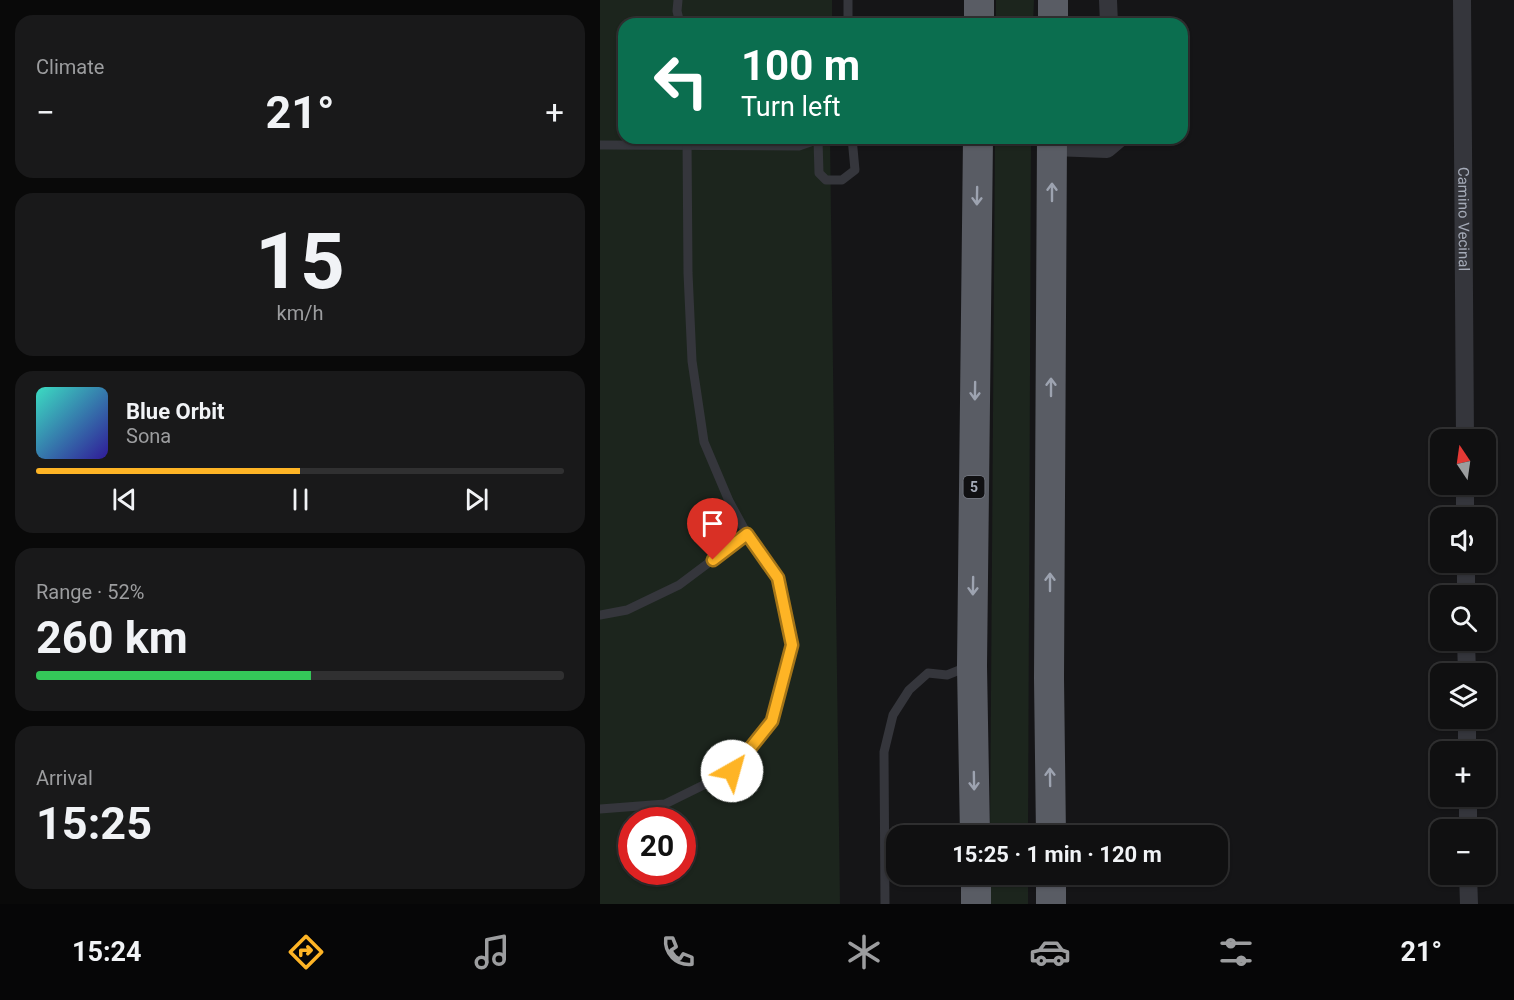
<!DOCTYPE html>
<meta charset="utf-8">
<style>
body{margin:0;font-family:Roboto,sans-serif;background:#19191a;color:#f1f3f6;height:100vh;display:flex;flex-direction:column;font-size:22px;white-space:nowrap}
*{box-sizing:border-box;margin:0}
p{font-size:20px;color:#9c9d9f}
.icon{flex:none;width:33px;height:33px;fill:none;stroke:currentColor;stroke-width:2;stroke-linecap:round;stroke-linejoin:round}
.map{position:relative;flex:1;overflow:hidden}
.drawer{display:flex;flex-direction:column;gap:15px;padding:15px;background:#090909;width:600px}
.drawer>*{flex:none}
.guide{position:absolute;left:18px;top:18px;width:570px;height:126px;border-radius:18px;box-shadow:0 2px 4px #0004,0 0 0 2px #303031;background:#0b6e4f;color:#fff;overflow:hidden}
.needle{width:39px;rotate:347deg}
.controls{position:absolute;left:830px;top:429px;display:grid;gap:12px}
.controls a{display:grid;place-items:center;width:66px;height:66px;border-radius:12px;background:#101011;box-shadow:0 2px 4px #0004,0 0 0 2px #303031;font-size:30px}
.speed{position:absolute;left:18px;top:807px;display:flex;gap:12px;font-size:30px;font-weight:700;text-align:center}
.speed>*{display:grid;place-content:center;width:78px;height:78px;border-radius:50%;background:#101011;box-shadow:0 2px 4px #0004,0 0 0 2px #303031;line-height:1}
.speed .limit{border:9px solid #d22;background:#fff;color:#111}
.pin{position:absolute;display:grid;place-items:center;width:51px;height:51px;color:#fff;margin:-62px -26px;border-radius:50% 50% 50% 0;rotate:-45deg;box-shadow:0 0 6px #0007}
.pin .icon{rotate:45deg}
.me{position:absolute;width:66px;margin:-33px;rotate:38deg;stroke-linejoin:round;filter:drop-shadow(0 0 4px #0008)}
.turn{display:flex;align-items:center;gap:21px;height:126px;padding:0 24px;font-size:27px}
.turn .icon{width:78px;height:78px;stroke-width:2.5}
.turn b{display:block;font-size:42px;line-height:51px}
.big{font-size:45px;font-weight:700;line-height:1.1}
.drawer .tile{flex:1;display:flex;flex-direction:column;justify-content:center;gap:9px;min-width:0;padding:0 21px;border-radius:18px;background:#19191a}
.drawer .dial{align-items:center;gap:0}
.dial b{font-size:78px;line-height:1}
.song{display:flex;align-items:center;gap:18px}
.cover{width:72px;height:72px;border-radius:9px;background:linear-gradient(135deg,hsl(170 70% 55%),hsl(250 70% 35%))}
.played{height:6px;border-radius:3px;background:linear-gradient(90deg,#feb425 50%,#303031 50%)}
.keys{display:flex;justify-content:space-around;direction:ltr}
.heat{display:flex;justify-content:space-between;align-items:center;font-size:33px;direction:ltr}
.charge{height:9px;border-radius:4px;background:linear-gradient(90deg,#34c759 52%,#303031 0)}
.trip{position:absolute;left:286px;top:825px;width:342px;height:60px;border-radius:18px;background:#101011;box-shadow:0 2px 4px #0004,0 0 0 2px #303031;font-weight:700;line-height:60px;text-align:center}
.tabs{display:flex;height:96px;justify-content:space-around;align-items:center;background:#060607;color:#9c9d9f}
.tabs .icon{width:42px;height:42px}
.tabs .selected{color:#feb425}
.tabs b{font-size:27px;color:#f1f3f6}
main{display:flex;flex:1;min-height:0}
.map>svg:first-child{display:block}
.green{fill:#1c251d;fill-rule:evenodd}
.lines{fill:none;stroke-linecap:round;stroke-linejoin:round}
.service{stroke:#35363c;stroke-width:9}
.minor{stroke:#35363c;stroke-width:18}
.trunk{stroke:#595c64;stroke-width:30}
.oneway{stroke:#9da3b0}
.route-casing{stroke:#a57518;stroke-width:15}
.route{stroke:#feb425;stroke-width:10}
.labels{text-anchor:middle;stroke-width:6;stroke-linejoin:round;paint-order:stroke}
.shield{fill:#101012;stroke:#787c86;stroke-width:1.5}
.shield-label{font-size:14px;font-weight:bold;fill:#a5abb8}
.street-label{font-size:15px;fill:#a5abb8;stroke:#101012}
</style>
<main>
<section class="drawer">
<div class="tile"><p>Climate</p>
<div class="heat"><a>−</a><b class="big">21°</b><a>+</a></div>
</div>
<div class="tile dial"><b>15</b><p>km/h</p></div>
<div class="tile">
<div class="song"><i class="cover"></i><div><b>Blue Orbit</b><p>Sona</p></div></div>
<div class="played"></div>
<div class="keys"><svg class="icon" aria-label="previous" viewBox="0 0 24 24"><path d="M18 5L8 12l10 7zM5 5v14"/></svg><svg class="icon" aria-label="pause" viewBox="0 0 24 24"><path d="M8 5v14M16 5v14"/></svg><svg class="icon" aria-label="next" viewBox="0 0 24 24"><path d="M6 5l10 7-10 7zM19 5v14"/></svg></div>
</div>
<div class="tile"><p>Range · 52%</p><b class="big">260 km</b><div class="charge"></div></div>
<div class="tile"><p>Arrival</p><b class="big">15:25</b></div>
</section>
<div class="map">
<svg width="914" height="904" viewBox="0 0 914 904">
<rect width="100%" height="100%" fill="#151517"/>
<g class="green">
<path d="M0,0H232V24H24V138H230L240,904H0ZM32,820H82V872H32Z"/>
<path d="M396,0H434L433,24H396Z"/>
<path d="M395,138H431L428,836L390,835Z"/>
<rect x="390" y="875" width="38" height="29"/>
</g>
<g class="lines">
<g class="service">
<path d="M78,0L77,11L80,24"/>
<path d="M248,0V24"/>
<path d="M218,140L219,173L226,180H242L255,170L252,138"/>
<path d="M0,145L199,146L222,138"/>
<path d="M0,615L27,610L79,585L147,534"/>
<path d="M0,809L65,804L132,771L172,721L192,645L178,577L147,534L129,501L104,442L92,361L88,273L87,138"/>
<path d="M285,904L284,752L293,715L309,690L328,673L347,675L367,667"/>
</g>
<g class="minor">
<path d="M508,0L509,24"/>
<path id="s1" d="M862,0L865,440"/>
<path d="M452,147L507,149L520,138"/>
<path d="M865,484V518"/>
<path d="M866,562V596"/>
<path d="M866,640L867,674"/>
<path d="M867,718V752"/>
<path d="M868,796V830"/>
<path d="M868,874L869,904"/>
</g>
<g class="trunk">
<path d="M379,24V0"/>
<path d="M453,24V0"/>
<path d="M375,836L372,666L378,138"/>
<path d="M451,836L449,678L452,138"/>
<path d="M376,874V904"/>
<path d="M451,874V904"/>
</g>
</g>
<defs><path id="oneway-shaft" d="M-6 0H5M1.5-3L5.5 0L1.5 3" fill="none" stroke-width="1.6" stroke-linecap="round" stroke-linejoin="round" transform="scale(1.5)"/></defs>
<g class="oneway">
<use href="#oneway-shaft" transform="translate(452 192) rotate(-90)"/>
<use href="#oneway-shaft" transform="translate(377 196) rotate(91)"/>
<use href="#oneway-shaft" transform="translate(451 387) rotate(-90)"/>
<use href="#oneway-shaft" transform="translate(375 391) rotate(91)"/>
<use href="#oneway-shaft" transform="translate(450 582) rotate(-90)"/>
<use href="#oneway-shaft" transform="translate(373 586) rotate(91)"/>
<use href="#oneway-shaft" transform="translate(450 777) rotate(-91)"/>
<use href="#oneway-shaft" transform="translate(374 781) rotate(89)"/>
</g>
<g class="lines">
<defs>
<path id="route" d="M113,560L147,534L178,578L192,645L172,721L132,771"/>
</defs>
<use href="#route" class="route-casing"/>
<use href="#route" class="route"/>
</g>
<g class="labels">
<rect class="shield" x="363.5" y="476" width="21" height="22" rx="4.5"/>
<g class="shield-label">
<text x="374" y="492">5</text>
</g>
<g class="street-label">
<text dy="5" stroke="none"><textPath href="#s1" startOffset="219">Camino Vecinal</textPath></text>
</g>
</g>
</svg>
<div class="controls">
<a><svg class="needle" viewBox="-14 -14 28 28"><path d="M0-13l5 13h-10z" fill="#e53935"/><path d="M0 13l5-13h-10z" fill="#9c9d9f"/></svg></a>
<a><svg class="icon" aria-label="sound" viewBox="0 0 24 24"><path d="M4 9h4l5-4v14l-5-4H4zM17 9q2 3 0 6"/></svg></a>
<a><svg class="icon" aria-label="search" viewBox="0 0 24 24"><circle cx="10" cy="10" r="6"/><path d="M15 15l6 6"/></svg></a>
<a><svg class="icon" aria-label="layers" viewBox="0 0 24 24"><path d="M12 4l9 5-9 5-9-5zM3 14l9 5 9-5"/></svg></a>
<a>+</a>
<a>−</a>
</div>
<div class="speed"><div class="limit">20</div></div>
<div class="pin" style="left:113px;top:560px;background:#d93025"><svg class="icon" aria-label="arrive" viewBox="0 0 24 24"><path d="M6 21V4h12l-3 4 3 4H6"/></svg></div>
<svg class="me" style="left:132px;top:771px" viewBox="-20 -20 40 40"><circle r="19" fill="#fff"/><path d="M0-13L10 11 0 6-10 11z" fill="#feb425"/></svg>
<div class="trip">15:25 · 1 min · 120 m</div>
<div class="guide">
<div class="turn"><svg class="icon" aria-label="left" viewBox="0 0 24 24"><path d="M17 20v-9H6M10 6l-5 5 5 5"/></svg><div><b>100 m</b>Turn left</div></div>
</div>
</div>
</main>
<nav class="tabs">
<b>15:24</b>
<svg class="icon selected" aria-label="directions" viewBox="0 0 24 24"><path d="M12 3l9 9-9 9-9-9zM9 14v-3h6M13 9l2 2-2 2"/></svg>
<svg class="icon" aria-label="music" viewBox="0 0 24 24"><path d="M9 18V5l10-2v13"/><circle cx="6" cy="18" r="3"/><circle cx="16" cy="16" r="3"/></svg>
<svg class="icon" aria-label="phone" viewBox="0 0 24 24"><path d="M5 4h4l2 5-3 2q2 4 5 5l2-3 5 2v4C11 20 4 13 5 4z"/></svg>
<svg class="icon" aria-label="climate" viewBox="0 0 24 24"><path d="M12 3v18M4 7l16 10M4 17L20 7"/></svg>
<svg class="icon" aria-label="car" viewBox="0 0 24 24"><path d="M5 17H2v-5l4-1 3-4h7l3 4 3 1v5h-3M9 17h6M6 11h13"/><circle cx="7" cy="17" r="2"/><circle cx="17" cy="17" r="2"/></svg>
<svg class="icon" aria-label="filters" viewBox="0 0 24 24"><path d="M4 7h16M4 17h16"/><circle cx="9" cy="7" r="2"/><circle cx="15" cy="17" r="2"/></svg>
<b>21°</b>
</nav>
